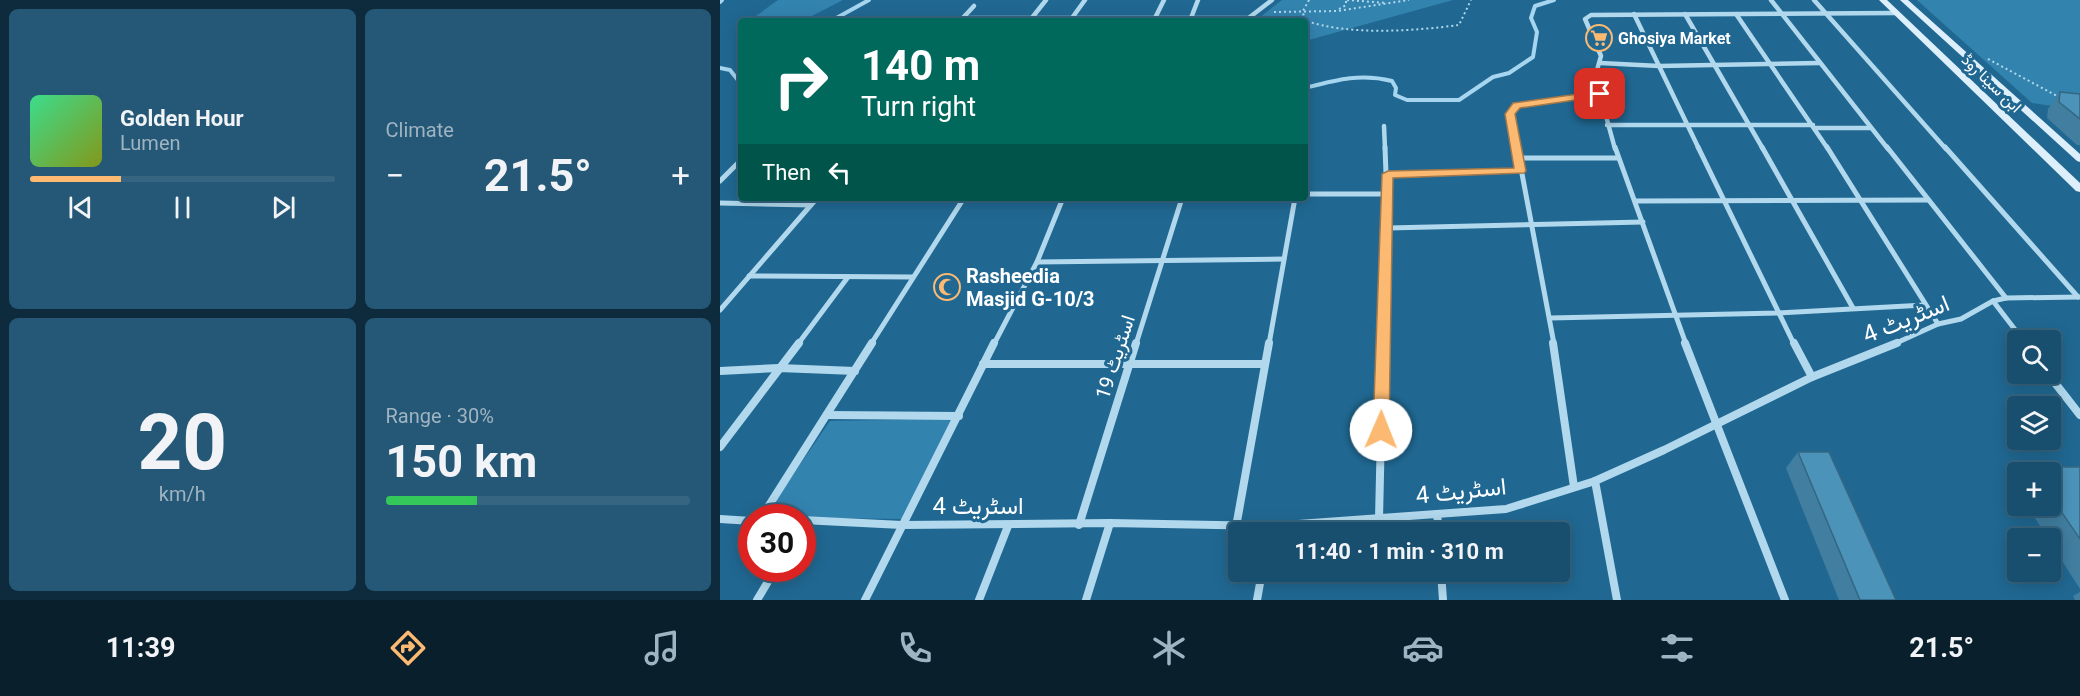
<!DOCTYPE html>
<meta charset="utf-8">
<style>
body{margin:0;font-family:Roboto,Vazirmatn,sans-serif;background:#255876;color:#f1f3f6;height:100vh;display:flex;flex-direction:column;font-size:22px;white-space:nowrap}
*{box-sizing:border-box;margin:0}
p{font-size:20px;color:#9fb4c2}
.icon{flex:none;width:33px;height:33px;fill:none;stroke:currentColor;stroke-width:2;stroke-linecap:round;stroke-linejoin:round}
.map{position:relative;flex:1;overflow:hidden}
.details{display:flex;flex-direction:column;gap:9px;padding:9px;background:#0d2b3c;width:720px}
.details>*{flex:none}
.guide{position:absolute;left:18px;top:18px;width:570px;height:183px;border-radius:6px;box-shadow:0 3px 15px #0003,0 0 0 2px #366581;background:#00695c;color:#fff;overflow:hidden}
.buttons{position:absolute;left:1287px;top:330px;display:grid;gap:12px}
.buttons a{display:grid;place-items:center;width:54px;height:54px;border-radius:6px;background:#184e6e;box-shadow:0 3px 15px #0003,0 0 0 2px #366581;font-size:30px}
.speed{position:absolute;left:18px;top:504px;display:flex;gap:12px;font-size:30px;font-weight:700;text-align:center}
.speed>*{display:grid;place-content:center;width:78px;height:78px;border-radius:50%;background:#184e6e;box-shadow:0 3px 15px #0003,0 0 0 2px #366581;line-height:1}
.speed .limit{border:9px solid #d22;background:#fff;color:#111}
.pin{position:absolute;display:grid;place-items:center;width:51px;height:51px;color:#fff;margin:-26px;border-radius:12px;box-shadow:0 3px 9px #0006}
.me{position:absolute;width:66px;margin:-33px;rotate:1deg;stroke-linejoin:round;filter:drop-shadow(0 0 4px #0008)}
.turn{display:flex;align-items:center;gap:21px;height:126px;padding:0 24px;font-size:27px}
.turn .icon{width:78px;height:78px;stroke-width:2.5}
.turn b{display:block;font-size:42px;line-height:51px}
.then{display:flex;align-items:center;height:57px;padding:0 24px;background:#0003;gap:12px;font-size:22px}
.big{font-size:45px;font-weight:700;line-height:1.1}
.details .tile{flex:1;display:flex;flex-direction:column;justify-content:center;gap:9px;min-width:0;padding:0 21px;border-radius:9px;background:#255876}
.details .dial{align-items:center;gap:0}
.dial b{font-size:78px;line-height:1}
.song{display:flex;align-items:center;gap:18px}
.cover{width:72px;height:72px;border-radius:9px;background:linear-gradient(135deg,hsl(150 70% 55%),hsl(70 70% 35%))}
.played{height:6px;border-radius:3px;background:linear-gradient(90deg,#fbb972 30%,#366581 30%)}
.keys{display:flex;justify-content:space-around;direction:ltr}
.heat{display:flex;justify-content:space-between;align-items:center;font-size:33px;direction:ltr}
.charge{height:9px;border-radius:4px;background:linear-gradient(90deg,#34c759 30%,#366581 0)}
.details .tiles{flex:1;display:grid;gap:9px;grid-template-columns:repeat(2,1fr)}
.trip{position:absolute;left:508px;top:522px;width:342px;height:60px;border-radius:6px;background:#184e6e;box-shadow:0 3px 15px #0003,0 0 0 2px #366581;font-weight:700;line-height:60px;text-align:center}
.tabs{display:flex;height:96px;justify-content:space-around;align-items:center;background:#0a1f2c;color:#9fb4c2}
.tabs .icon{width:42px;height:42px}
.tabs .on{color:#fbb972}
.tabs b{font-size:27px;color:#f1f3f6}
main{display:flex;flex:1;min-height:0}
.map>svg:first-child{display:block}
.green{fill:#3383af}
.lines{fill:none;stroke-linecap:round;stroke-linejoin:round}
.stream{stroke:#a5d5ef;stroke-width:4}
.path{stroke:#b1d8ed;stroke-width:2;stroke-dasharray:2 3;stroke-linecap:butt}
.street-far2{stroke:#b1d8ed;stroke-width:4.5}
.street-far1{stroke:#b1d8ed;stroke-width:5}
.street{stroke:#b1d8ed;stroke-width:8}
.secondary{fill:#ddeffa;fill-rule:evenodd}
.wall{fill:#417ea0}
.building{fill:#4c93ba;stroke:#356782;stroke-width:1.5}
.route{fill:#fbb972;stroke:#a3784a;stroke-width:1.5}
.labels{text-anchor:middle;stroke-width:6;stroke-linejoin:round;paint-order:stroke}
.far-poi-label{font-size:16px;font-weight:bold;fill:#fff;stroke:#206892;text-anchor:start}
.far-street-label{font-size:16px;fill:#fff;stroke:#206892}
.poi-label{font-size:20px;font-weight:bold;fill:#fff;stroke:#206892;text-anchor:start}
.street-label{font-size:20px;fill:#fff;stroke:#206892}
.near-street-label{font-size:24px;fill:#fff;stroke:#206892}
</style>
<main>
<section class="details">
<div class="tiles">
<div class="tile">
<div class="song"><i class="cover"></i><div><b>Golden Hour</b><p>Lumen</p></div></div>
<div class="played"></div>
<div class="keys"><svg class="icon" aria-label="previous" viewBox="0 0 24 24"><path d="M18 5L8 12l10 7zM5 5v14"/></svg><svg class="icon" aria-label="pause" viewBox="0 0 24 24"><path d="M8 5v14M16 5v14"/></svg><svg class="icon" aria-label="next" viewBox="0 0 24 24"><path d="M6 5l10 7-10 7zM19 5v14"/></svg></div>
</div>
<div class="tile"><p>Climate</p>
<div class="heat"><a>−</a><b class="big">21.5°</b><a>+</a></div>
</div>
<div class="tile dial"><b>20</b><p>km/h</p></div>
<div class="tile"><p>Range · 30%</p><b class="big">150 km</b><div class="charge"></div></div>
</div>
</section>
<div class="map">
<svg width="1360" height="600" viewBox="0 0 1360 600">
<rect width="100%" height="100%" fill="#206892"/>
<g class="green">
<path d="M58,0H123L82,21H29Z"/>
<path d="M562,0H733L585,41V21H535Z"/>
<path d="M1197,0H1360V110L1312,103Z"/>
<path d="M233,419L182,519L44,517L110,421Z"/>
</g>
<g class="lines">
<g class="stream">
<path d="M0,2L2,0"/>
<path d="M111,21L149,0"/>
<path d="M0,68L10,70L21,84"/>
<path d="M585,88C616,80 640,73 672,81L676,88L675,95L687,100H739L773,77L789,73L813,57L817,32L811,18L815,6L834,0"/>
</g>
<g class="path">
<path d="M589,0L583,11L584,20C627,36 693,31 739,25L751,0"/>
<path d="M627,0L667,3"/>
<path d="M619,9L626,5V0"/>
<path d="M554,12L617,11L689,0"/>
<path d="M1268,59L1339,97"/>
</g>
<g class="street-far2">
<path d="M1051,0L1168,149"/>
<path d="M1094,0L1226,149"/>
<path d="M914,14L979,149"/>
<path d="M965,14L1043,149"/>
<path d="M1016,14L1108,149"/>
<path d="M243,18H527"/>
<path d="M352,18L365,0"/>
<path d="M435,18L444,0"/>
<path d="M471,18L478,0"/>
<path d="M311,19L326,0"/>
<path d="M526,20L552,0"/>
<path d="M240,21L254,6"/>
<path d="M880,63L939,66L1100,63"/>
<path d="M887,125H1093"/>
<path d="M664,126L665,149"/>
<path d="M1095,128H1150"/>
<path d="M797,149L790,114L797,105L880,94"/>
<path d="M895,149L880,94L877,70L881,56L865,19L871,15L1177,13"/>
</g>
<g class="street-far1">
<path d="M797,147L834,344"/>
<path d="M895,147L966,344"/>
<path d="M978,147L1074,344"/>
<path d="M1042,147L1133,308"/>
<path d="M1107,147L1218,324"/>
<path d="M1167,147L1286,298"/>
<path d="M1225,147L1358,297"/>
<path d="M798,158H898"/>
<path d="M667,174L800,171"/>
<path d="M0,181L21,160"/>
<path d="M585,194H667"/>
<path d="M915,201L1208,200"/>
<path d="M0,203L91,205"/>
<path d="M668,228L923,222"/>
<path d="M317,262L564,259"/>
<path d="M29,276L193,277"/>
<path d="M1273,301L1303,340"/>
<path d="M0,310L97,198"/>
<path d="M830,318L1058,313L1205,305"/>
<path d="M78,344L128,277"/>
<path d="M151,344L244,198"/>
<path d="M274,344L317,262L343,198"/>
<path d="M416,344L462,198"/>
<path d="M549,344L575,198"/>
<path d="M663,344L668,228L665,147"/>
<path d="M1174,344L1218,324L1241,319L1273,301L1286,298L1360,297"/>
</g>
<g class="street">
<path d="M833,343L854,487"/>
<path d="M965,343L1065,600"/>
<path d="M1074,343L1092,377"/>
<path d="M263,364H545"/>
<path d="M0,371L59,368L135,371"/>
<path d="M1328,374L1360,415"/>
<path d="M107,415L239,416"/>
<path d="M0,447L79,343"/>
<path d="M875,481L897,600"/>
<path d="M717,514L719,532"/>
<path d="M41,518L152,343"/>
<path d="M0,519L32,521"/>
<path d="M659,519L663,343"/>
<path d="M82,520L182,525L390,523L550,526L786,509L875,481L944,450L1092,377L1177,343"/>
<path d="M359,525L416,343"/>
<path d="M516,527L549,343"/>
<path d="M721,572L723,600"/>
<path d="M37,600L56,568"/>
<path d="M145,600L274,343"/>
<path d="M259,600L288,526"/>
<path d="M366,600L390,523"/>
<path d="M537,600L542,572"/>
</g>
<g class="secondary">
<path d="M1159,0H1167L1360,183V192L1356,191Z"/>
<path d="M1180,0H1188L1360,154V162L1357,161Z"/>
</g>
</g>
<g class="wall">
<path d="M1340,92L1360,94V145H1357L1327,118L1328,109Z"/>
<path d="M1078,452L1176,600H1119L1066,468Z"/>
<path d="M1312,467H1360V589L1330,542V538H1328L1307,506H1330V472H1306Z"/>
<path d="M1298,480V490L1293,483Z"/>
<path d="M1360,592V600H1355L1353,596Z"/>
</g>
<g class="building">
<path d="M1340,92L1360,94V119L1339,102Z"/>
<path d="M1078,452H1109L1176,600H1140Z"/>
<path d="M1312,467H1360V539L1330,495V472H1316Z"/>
</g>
<path class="route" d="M880,91L883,92V96L800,108L795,114L806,171L804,173L673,178L669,430L667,435L661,437L656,435L653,430L662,174L668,171L794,168L785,114L793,103Z"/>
<defs>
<symbol id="supermarket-ring" viewBox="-11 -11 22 22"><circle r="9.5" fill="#206892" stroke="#fbb972" stroke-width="1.5"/><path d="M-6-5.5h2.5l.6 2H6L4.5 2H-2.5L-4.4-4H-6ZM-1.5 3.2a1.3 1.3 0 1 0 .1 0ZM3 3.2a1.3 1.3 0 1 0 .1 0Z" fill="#fbb972"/></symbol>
<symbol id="mosque-ring" viewBox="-11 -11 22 22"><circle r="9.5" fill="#206892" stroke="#fbb972" stroke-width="1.5"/><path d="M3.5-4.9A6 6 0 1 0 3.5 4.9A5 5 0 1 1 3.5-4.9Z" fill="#fbb972"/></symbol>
</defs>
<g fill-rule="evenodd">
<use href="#supermarket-ring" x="864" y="23" width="30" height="30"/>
<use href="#mosque-ring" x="212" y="272" width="30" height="30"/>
</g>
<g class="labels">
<g class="far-poi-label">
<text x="898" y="44">Ghosiya Market</text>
</g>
<g class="far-street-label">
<text transform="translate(1272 83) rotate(44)" y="6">ابن سینا روڈ</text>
</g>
<g class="poi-label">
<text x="246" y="283">Rasheedia<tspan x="246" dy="23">Masjid G-10/3</tspan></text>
</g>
<g class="street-label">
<text transform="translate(395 357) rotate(-72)" y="7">اسٹریٹ 19</text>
</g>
<g class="near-street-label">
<text transform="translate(1186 319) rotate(-22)" y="8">اسٹریٹ 4</text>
<text transform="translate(741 491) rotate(-6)" y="8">اسٹریٹ 4</text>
<text x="258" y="514">اسٹریٹ 4</text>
</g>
</g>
</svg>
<div class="buttons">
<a><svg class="icon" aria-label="search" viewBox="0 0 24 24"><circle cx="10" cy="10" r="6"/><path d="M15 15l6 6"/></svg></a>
<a><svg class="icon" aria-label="layers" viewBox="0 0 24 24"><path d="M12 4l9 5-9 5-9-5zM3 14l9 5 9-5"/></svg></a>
<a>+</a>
<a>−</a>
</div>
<div class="speed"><div class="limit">30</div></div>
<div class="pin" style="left:880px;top:94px;background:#d93025"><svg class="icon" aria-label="arrive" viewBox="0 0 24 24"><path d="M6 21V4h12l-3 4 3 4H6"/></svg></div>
<svg class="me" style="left:661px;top:430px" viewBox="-20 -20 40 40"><circle r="19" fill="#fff"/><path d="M0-13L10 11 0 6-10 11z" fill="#fbb972"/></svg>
<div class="trip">11:40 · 1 min · 310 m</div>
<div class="guide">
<div class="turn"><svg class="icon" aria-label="right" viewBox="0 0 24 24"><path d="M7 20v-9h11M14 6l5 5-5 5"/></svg><div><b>140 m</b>Turn right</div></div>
<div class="then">Then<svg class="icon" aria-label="left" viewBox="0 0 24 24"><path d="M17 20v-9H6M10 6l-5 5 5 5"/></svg></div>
</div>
</div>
</main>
<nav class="tabs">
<b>11:39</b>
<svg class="icon on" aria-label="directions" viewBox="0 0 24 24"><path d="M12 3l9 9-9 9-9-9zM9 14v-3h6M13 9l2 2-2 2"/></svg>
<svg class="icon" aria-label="music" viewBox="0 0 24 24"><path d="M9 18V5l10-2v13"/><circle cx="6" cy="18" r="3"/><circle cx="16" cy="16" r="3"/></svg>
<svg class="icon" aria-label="phone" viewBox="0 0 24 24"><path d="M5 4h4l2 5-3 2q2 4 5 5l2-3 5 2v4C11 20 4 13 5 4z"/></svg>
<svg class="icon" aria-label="climate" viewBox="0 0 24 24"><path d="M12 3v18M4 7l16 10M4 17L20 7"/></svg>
<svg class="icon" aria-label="car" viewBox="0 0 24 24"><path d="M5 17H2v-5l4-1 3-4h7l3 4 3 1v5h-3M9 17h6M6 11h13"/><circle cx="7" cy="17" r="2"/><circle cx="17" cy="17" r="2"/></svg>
<svg class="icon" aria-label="filters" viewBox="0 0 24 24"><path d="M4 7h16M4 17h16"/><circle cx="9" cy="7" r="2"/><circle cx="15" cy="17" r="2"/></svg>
<b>21.5°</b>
</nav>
